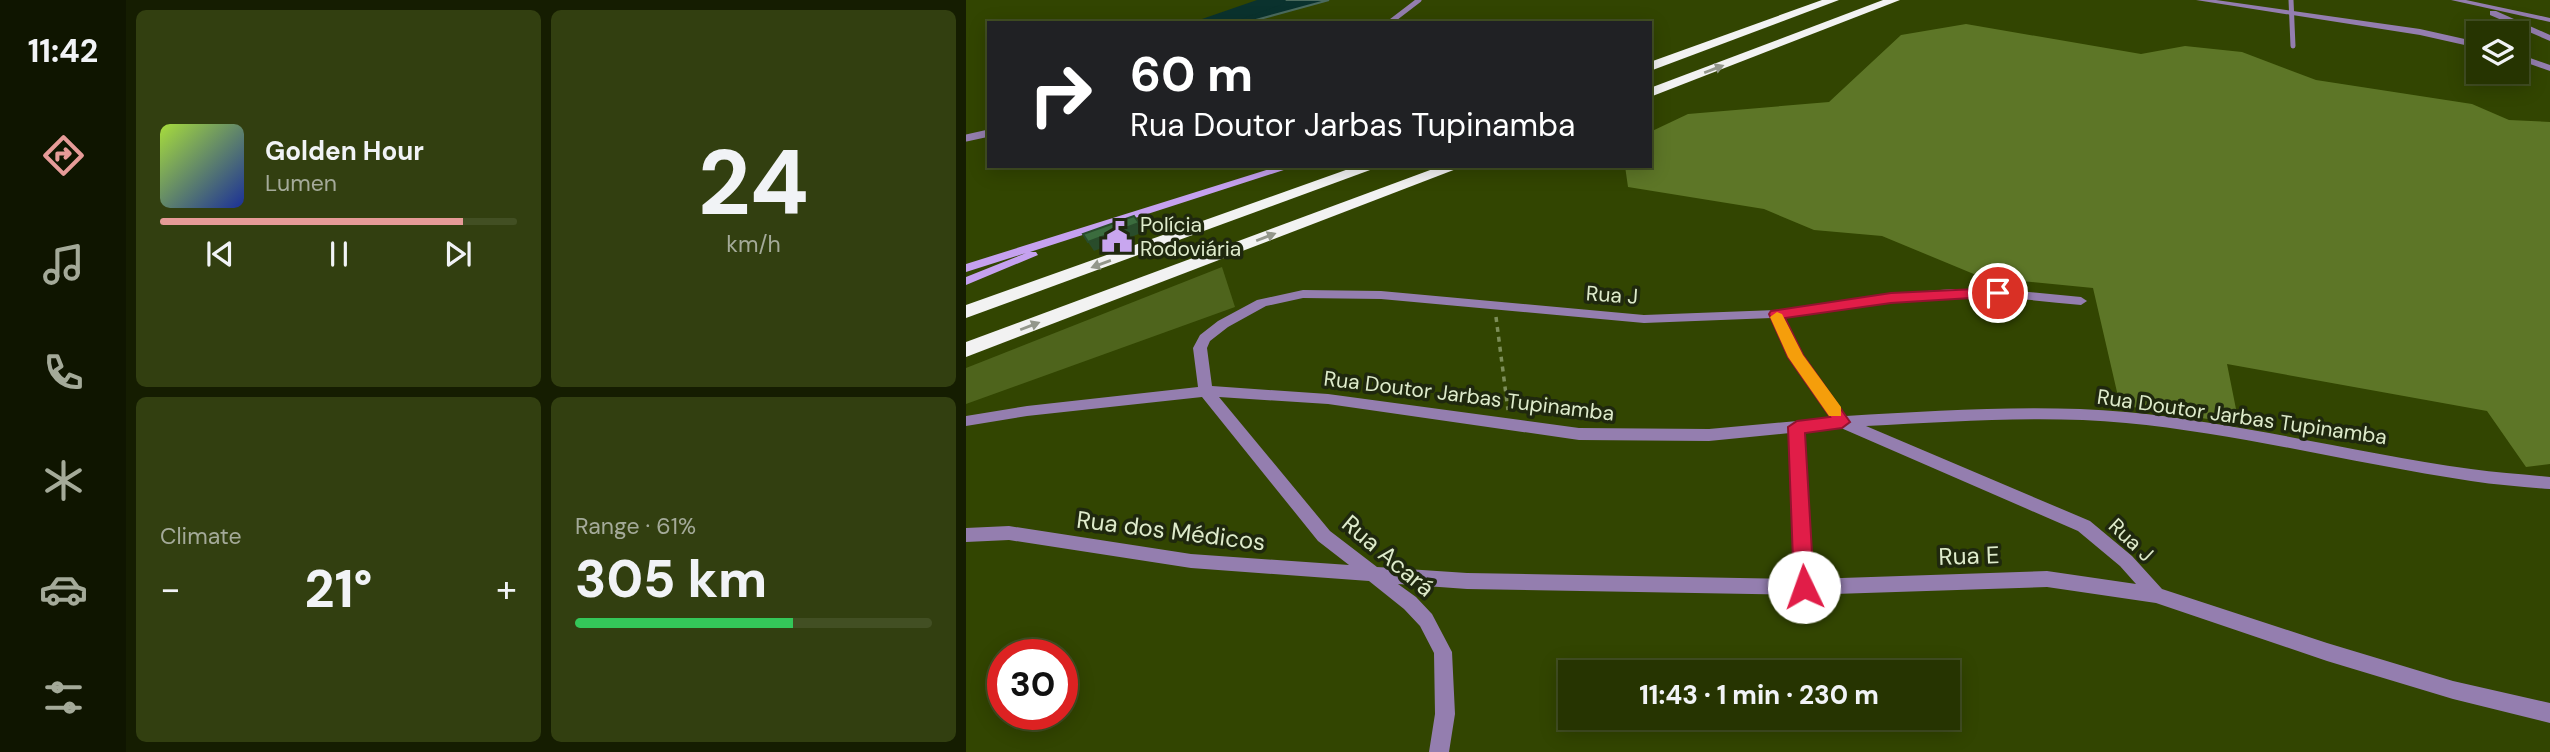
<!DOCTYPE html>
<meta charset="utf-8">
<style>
body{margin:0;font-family:"DM Sans",sans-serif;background:#323f10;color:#f1f3f6;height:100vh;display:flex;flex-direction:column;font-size:26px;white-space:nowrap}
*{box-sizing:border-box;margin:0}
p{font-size:23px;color:#a4aa99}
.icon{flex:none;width:38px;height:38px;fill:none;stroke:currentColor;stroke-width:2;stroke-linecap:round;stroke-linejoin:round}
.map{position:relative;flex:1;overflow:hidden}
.side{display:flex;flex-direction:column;gap:10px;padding:10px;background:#151d01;width:840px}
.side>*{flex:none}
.banner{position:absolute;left:21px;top:21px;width:665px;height:147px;border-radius:0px;box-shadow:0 4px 18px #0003,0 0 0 2px #424f23;background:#202124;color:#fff;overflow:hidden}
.buttons{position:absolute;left:1500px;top:21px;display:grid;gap:14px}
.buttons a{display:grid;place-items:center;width:63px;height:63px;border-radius:0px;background:#263401;box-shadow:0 4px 18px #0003,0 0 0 2px #424f23;font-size:35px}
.speed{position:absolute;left:21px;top:639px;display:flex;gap:14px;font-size:35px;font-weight:700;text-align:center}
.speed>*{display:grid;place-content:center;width:91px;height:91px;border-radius:50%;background:#263401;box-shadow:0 4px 18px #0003,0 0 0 2px #424f23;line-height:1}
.speed .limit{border:10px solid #d22;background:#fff;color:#111}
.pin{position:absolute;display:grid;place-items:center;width:60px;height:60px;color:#fff;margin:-30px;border:4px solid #fff;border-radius:50%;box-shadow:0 2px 7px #0007}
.me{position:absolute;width:77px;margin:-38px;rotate:357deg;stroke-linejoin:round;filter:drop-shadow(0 0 5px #0008)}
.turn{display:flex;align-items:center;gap:24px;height:147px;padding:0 28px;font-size:32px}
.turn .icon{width:91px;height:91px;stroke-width:2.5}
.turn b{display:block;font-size:49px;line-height:60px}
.big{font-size:52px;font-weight:800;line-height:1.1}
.side .tile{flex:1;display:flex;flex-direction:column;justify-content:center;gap:10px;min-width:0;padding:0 24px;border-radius:10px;background:#323f10}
.side .dial{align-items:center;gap:0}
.dial b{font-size:91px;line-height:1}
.song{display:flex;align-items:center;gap:21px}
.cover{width:84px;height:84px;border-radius:10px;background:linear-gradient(135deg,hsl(80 70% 55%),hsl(230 70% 35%))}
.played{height:7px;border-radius:4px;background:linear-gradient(90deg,#e69b98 85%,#424f23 85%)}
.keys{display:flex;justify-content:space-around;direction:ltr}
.heat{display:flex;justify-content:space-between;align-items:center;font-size:38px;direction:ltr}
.charge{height:10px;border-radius:5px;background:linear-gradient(90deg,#34c759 61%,#424f23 0)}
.side .tiles{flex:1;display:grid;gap:10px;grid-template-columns:repeat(2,1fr)}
.trip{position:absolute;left:592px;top:660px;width:402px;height:70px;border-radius:0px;background:#263401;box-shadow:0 4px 18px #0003,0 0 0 2px #424f23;font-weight:800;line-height:70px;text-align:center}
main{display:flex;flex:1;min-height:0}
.dock{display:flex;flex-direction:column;width:126px;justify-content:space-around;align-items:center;background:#0f1500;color:#a4aa99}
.dock .icon{width:49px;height:49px}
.dock .active{color:#e69b98}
.dock b{font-size:32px;color:#f1f3f6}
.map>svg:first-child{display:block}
.green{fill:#4e641c}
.forest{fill:#5d7627}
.water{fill:#0a322e;stroke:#4a6a5d;stroke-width:2}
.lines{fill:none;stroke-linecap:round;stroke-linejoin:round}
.river{fill:#0a322e;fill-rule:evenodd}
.path{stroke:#7c8d58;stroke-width:3.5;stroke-dasharray:5 5;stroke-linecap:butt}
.lane-far1{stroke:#947eaf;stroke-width:5}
.lane{stroke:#947eaf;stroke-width:7}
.street{fill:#947eaf;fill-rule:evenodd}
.secondary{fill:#c5a1ef;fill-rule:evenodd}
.highway{fill:#f2f2f2;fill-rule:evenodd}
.shaded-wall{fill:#294c2b}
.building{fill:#3b6c3e;stroke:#294c2b;stroke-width:2}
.oneway{fill:#93978b}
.route{fill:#e11d48;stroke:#92132f;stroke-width:2}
.slow{fill:#f59e0b}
.labels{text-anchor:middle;stroke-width:7;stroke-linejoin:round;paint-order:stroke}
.poi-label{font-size:21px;fill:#deebcb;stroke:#1f280e;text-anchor:start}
.street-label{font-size:21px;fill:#deebcb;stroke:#1f280e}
.near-street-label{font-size:24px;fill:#deebcb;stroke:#1f280e}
</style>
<main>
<nav class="dock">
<b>11:42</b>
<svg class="icon active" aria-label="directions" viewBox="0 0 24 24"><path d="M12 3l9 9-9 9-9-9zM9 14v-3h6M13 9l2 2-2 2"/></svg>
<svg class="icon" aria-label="music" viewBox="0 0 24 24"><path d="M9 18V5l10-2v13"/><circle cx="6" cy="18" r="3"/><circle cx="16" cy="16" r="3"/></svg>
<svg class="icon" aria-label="phone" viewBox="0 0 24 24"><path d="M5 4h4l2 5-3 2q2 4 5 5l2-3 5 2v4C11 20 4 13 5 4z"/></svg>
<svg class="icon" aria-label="climate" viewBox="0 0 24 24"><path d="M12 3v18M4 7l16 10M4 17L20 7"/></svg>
<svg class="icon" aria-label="car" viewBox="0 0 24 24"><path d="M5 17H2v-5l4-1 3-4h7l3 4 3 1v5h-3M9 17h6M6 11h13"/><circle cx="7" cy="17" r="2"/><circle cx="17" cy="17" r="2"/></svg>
<svg class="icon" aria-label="filters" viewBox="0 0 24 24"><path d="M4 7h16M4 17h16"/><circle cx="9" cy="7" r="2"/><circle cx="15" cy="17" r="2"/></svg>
</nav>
<section class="side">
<div class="tiles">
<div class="tile">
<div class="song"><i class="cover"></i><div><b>Golden Hour</b><p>Lumen</p></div></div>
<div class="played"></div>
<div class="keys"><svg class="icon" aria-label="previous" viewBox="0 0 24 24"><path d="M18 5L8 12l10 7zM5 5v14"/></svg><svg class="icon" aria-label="pause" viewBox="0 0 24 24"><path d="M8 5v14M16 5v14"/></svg><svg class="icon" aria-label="next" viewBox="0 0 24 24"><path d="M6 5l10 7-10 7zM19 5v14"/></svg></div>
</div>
<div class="tile dial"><b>24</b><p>km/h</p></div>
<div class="tile"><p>Climate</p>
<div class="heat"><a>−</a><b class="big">21°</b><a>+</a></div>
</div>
<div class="tile"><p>Range · 61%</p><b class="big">305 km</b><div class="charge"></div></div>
</div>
</section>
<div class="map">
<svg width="1584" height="752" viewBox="0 0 1584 752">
<rect width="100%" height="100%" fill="#324501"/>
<path class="green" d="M256,267L269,307L0,404V368Z"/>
<path class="forest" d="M1000,24L1175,54L1219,46L1276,52L1350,80L1506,104L1543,120L1584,122V464L1560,467L1521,411L1261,364L1273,424L1154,405L1127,288L1015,277L916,236L848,230L798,209L662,187L659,166H684V132L722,114L863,102L935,35Z"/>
<path class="water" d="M304,0H363L279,23H250L284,6Z"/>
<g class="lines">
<path class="river" d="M291,0H320L317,4L264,23H233L236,19Z"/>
<path class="path" d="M530,317L542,410"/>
<g class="lane-far1">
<path d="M1325,0L1327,46"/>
<path d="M423,23L453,0"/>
</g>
<path class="lane" d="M0,138L23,133"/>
<g class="street">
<path d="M1230,0H1250L1454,29L1512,42V48L1454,35Z"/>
<path d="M1485,0H1500L1584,18V22Z"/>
<path d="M1524,11H1530L1584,35V41L1524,15Z"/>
<path d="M1550,53L1584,65V71L1550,59Z"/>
<path d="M986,289H1032L1115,297L1121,301L1115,305C1072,301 1029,295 985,297C929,300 873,309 818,317L836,355L880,416C973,411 1067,404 1160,412C1276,423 1390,453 1505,469C1531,473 1558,474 1584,477V489C1558,487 1531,485 1505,481C1390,464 1276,434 1160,423C1074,415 986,422 900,426L1124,521L1166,556L1196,589L1361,643L1487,681L1584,703V723L1487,699L1361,661L1190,603L1081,587L838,595L501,589L432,584L450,597L466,614L486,652L489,714L483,752H463L469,714L468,653L454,626L438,609L403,581L225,568L43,540L0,542V528L43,526L225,554L383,565L352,541L236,397L61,416L0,426V416L61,406L232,387L227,348L234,335L252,321L291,300L337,290L415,291L678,315L810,310L925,294ZM337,298L415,299L678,323L806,318L825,360L865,418L743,429L613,428L362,394L246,386L241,348L244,341L262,327L300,306ZM253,397L362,404L613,440L743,441L824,433L829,579L501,573L411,567L364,531ZM875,428L1112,531L1154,566L1170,584L1081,571L846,579L839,431Z"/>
</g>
<path class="secondary" d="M313,166H330L64,252H70L72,255L0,285V277L60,253L0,272V264Z"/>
<g class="highway">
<path d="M856,0H873L684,71V62Z"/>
<path d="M917,0H934L684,97V88Z"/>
<path d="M391,166H415L0,318V305Z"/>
<path d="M475,166H498L0,357V342Z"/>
</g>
</g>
<path class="shaded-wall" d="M173,223L178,232L128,251L122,242Z"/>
<path class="building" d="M168,216L173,223L122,242L117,234Z"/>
<defs><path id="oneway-solid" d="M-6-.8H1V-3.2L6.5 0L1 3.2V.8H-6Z" transform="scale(1.75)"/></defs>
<g class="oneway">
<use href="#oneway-solid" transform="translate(748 69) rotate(-21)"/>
<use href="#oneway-solid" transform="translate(300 237) rotate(-21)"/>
<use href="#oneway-solid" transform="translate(135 264) rotate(160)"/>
<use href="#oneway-solid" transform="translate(64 326) rotate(-21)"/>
</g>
<path class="route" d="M1032,288L1039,293L1037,296L925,303L819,318L837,355L884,422L876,428L839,433L848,587L845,593L838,595L831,593L828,587L822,427L831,421L864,417L822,357L803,314L805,311L925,293Z"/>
<path class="slow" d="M811,312L816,314L837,355L875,407V416H863L822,357L804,317Z"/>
<defs>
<symbol id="civic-bare" viewBox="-9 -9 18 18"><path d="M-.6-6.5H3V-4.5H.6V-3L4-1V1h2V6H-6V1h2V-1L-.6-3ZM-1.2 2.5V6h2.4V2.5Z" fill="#c8a6ef" stroke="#1f280e" stroke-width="2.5" paint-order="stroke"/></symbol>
</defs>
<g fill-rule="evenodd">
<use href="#civic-bare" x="129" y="215" width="44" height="44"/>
</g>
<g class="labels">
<g class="poi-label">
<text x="174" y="232">Polícia<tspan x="174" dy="24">Rodoviária</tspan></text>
</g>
<g class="street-label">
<text transform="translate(646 295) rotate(4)" y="7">Rua J</text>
<text transform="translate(503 396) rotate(7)" y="7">Rua Doutor Jarbas Tupinamba</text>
<text transform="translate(1276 417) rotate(8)" y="7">Rua Doutor Jarbas Tupinamba</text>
<text transform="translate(1165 540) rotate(43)" y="7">Rua J</text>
</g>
<g class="near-street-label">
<text transform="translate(205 531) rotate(7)" y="8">Rua dos Médicos</text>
<text transform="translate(422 556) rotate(40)" y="8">Rua Acará</text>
<text transform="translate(1003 556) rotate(-2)" y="8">Rua E</text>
</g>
</g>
</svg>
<div class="buttons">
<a><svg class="icon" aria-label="layers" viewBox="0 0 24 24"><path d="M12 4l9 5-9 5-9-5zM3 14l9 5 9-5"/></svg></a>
</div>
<div class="speed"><div class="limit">30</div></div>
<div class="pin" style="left:1032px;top:293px;background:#d93025"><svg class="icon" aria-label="arrive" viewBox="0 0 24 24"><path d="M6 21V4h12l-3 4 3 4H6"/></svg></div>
<svg class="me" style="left:838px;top:587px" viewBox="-20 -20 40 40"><circle r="19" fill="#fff"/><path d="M0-13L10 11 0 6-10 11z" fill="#e11d48"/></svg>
<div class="trip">11:43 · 1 min · 230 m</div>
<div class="banner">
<div class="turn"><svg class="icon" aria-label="right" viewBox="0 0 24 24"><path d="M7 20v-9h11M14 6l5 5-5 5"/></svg><div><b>60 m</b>Rua Doutor Jarbas Tupinamba</div></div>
</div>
</div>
</main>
